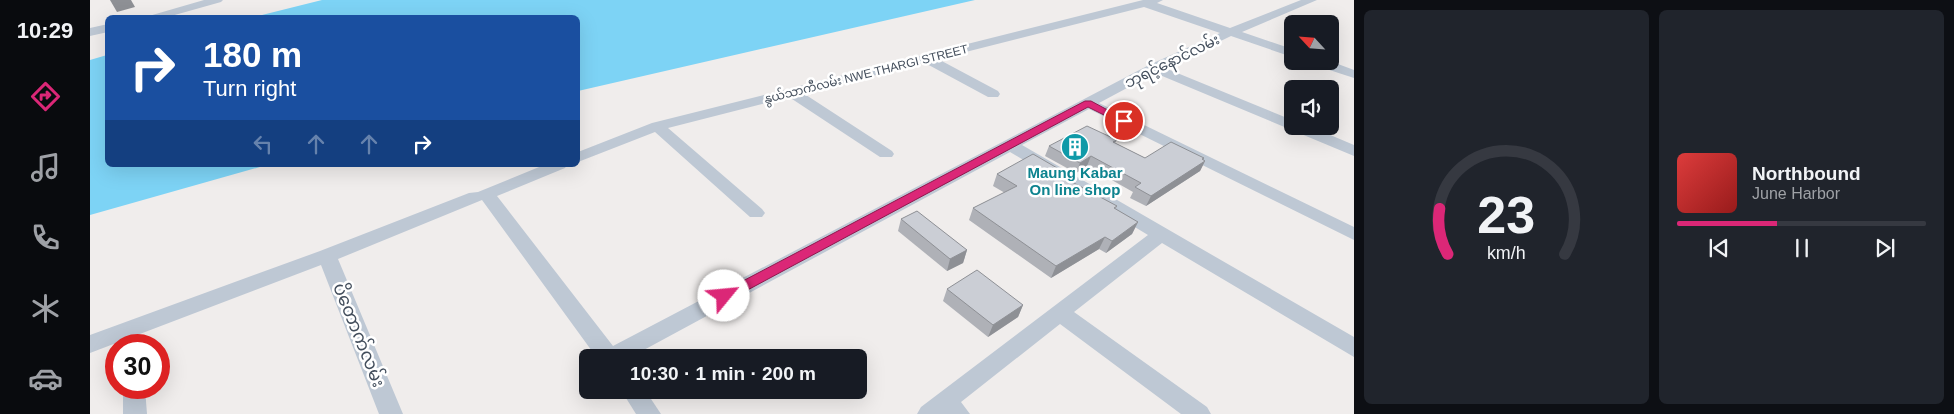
<!DOCTYPE html>
<meta charset="utf-8">
<style>
body{margin:0;font-family:Helvetica,"Noto Sans Myanmar",sans-serif;background:#20242c;color:#f1f3f6;height:100vh;display:flex;flex-direction:column;font-size:19px;white-space:nowrap}
*{box-sizing:border-box;margin:0}
p{font-size:16px;color:#9ea1a6}
.icon{flex:none;width:28px;height:28px;fill:none;stroke:currentColor;stroke-width:2;stroke-linecap:round;stroke-linejoin:round}
.map{position:relative;flex:1;overflow:hidden}
.side{display:flex;flex-direction:column;gap:10px;padding:10px;background:#0d0f14;width:600px}
.side>*{flex:none}
.top-card{position:absolute;left:15px;top:15px;width:475px;height:152px;border-radius:8px;box-shadow:0 5px 20px #0002;background:#1a4fa0;color:#fff;overflow:hidden}
.needle{width:32px;rotate:296deg}
.buttons{position:absolute;left:1194px;top:15px;display:grid;gap:10px}
.buttons a{display:grid;place-items:center;width:55px;height:55px;border-radius:8px;background:#171b24;box-shadow:0 5px 20px #0002;font-size:25px}
.speed{position:absolute;left:15px;top:334px;display:flex;gap:10px;font-size:25px;font-weight:700;text-align:center}
.speed>*{display:grid;place-content:center;width:65px;height:65px;border-radius:50%;background:#171b24;box-shadow:0 5px 20px #0002;line-height:1}
.speed .limit{border:8px solid #d22;background:#fff;color:#111}
.pin{position:absolute;display:grid;place-items:center;width:42px;height:42px;color:#fff;margin:-21px;border:2px solid #fff;border-radius:50%;box-shadow:0 1px 5px #0007}
.me{position:absolute;width:55px;margin:-28px;rotate:62deg;stroke-linejoin:round;filter:drop-shadow(0 0 4px #0008)}
.turn{display:flex;align-items:center;gap:18px;height:105px;padding:0 15px;font-size:22px}
.turn .icon{width:65px;height:65px;stroke-width:2.5}
.turn b{display:block;font-size:35px;line-height:42px}
.lanes{display:flex;align-items:center;height:48px;padding:0 15px;background:#0003;justify-content:center;gap:25px;direction:ltr}
.lanes .off{opacity:.35}
.side .widget{flex:1;display:flex;flex-direction:column;justify-content:center;gap:8px;min-width:0;padding:0 18px;border-radius:8px;background:#20242c}
.side .dial{align-items:center;gap:0}
.dial svg{height:130px;overflow:visible;fill:none;stroke:#363941;stroke-width:7;stroke-linecap:round;text-anchor:middle}
.dial text{fill:#f1f3f6;stroke:none}
.song{display:flex;align-items:center;gap:15px}
.cover{width:60px;height:60px;border-radius:8px;background:linear-gradient(135deg,hsl(0 70% 55%),hsl(0 70% 35%))}
.played{height:5px;border-radius:2px;background:linear-gradient(90deg,#db2777 40%,#363941 40%)}
.keys{display:flex;justify-content:space-around;direction:ltr}
.side .tiles{flex:1;display:grid;gap:10px;grid-template-columns:repeat(2,1fr)}
.trip{position:absolute;left:489px;top:349px;width:288px;height:50px;border-radius:8px;background:#171b24;box-shadow:0 5px 20px #0002;font-weight:700;line-height:50px;text-align:center}
main{display:flex;flex:1;min-height:0}
.menu{display:flex;flex-direction:column;width:90px;justify-content:space-around;align-items:center;background:#090b0e;color:#9ea1a6}
.menu .icon{width:35px;height:35px}
.menu .selected{color:#db2777}
.menu b{font-size:22px;color:#f1f3f6}
.map>svg:first-child{display:block}
.water{fill:#7dd3f5}
.lines{fill:none;stroke-linecap:round;stroke-linejoin:round}
.street{fill:#bec8d4;fill-rule:evenodd}
.wall{fill:#afb1b7}
.shaded-wall{fill:#8e9095}
.building{fill:#cbced5;stroke:#8e9095}
.route{fill:#db2777;stroke:#8e194d}
.labels{text-anchor:middle;stroke-width:5;stroke-linejoin:round;paint-order:stroke}
.far-street-label{font-size:12px;fill:#434e5c;stroke:#fff}
.street-label{font-size:15px;fill:#434e5c;stroke:#fff}
.culture-label{font-size:15px;font-weight:bold;fill:#0d838f;stroke:#fff}
.near-street-label{font-size:18px;fill:#434e5c;stroke:#fff}
</style>
<main>
<nav class="menu">
<b>10:29</b>
<svg class="icon selected" aria-label="directions" viewBox="0 0 24 24"><path d="M12 3l9 9-9 9-9-9zM9 14v-3h6M13 9l2 2-2 2"/></svg>
<svg class="icon" aria-label="music" viewBox="0 0 24 24"><path d="M9 18V5l10-2v13"/><circle cx="6" cy="18" r="3"/><circle cx="16" cy="16" r="3"/></svg>
<svg class="icon" aria-label="phone" viewBox="0 0 24 24"><path d="M5 4h4l2 5-3 2q2 4 5 5l2-3 5 2v4C11 20 4 13 5 4z"/></svg>
<svg class="icon" aria-label="climate" viewBox="0 0 24 24"><path d="M12 3v18M4 7l16 10M4 17L20 7"/></svg>
<svg class="icon" aria-label="car" viewBox="0 0 24 24"><path d="M5 17H2v-5l4-1 3-4h7l3 4 3 1v5h-3M9 17h6M6 11h13"/><circle cx="7" cy="17" r="2"/><circle cx="17" cy="17" r="2"/></svg>
</nav>
<div class="map">
<svg width="1264" height="414" viewBox="0 0 1264 414">
<rect width="100%" height="100%" fill="#f0edec"/>
<g class="water">
<path d="M232,0H885L488,91V18L164,17Z"/>
<path d="M17,55L18,165H177L0,215V60Z"/>
</g>
<g class="lines">
<g class="street">
<path d="M114,0H133L131,2L74,18H52Z"/>
<path d="M1053,0H1073L1067,3L1140,28L1211,0H1227L1152,32L1202,49V57L1141,36L1075,68L1202,120V126H1219L1264,145V156L1065,73L1009,103L1264,227V240L999,109L932,145L1264,337V357L1072,243L984,312L1117,407L1121,414H1091L970,324L871,402L880,414H827L831,407L1058,235L920,152L539,358H507L392,200L248,259L313,414H289L231,265L0,353V335L230,251L379,193L388,192L454,165H477L475,168L407,196L523,346L1059,65L1130,33L1054,7L848,59L908,91L910,94L908,97H898L835,63L713,93L802,151L804,154L802,157H790L699,97L578,128L672,209L675,213L672,217H660L565,132L488,162V152L562,123Z"/>
<path d="M18,24V32L0,36V28Z"/>
<path d="M1220,61H1240L1264,70V78L1221,64Z"/>
<path d="M33,388H55L57,414H33Z"/>
<path d="M531,390H555L571,414H546Z"/>
</g>
</g>
<g class="wall">
<path d="M1027,140L1025,143L1055,158H1114L1113,160L1115,161L1110,171L1056,206L1040,198L1043,192L997,166L986,173L955,156L959,146Z"/>
<path d="M907,174L972,177L1027,206L1026,209L1048,222L1042,234L1016,253L1009,249L961,278L879,220L883,208L915,193L903,186Z"/>
<path d="M811,219L877,250L873,263L857,271L808,231Z"/>
<path d="M857,289L933,305L928,317L898,337L853,301Z"/>
</g>
<g class="shaded-wall">
<path d="M20,0H41L45,7L27,12Z"/>
<path d="M1001,156L997,166L986,173L990,163Z"/>
<path d="M1114,158L1112,163L1115,161L1110,171L1056,206L1061,196Z"/>
<path d="M1048,222L1042,234L1016,253L1022,241Z"/>
<path d="M1015,237L1009,249L961,278L966,266Z"/>
<path d="M877,250L873,263L857,271L860,259Z"/>
<path d="M933,305L928,317L898,337L903,325Z"/>
</g>
<g class="building">
<path d="M997,126L1027,140L1023,142L1055,158L1081,142L1114,158L1112,159L1115,161L1061,196L1045,187L1051,183L1001,156L990,163L959,146Z"/>
<path d="M943,154L974,172L969,175L1027,206L1024,208L1048,222L1022,241L1015,237L966,266L883,208L927,186L907,174Z"/>
<path d="M827,211L877,250L860,259L811,219Z"/>
<path d="M887,270L933,305L903,325L857,289Z"/>
</g>
<path class="route" d="M995,101H1001L1038,121L1030,123L998,107L639,300L634,301L628,296L630,293Z"/>
<defs>
<symbol id="building-disc" viewBox="-11 -11 22 22"><circle r="9.5" fill="#0f9aa8" stroke="#fff"/><path d="M-4-6H4V6H1V3H-1V6H-4ZM-2.5-4.3h1.7v1.8h-1.7ZM.8-4.3h1.7v1.8H.8ZM-2.5-1h1.7V.8h-1.7ZM.8-1h1.7V.8H.8Z" fill="#fff"/></symbol>
</defs>
<g fill-rule="evenodd">
<use href="#building-disc" x="969" y="131" width="32" height="32"/>
</g>
<g class="labels">
<g class="far-street-label">
<text transform="translate(776 74) rotate(-14)" y="4">နွယ်သာကီလမ်း NWE THARGI STREET</text>
</g>
<g class="street-label">
<text transform="translate(1082 61) rotate(-26)" y="5">ဘုရင့်နောင်လမ်း</text>
</g>
<g class="culture-label">
<text x="985" y="178">Maung Kabar<tspan x="985" dy="17">On line shop</tspan></text>
</g>
<g class="near-street-label">
<text transform="translate(269 335) rotate(68)" y="6">ပိတောက်လမ်း</text>
</g>
</g>
</svg>
<div class="buttons">
<a><svg class="needle" viewBox="-14 -14 28 28"><path d="M0-13l5 13h-10z" fill="#e53935"/><path d="M0 13l5-13h-10z" fill="#9ea1a6"/></svg></a>
<a><svg class="icon" aria-label="sound" viewBox="0 0 24 24"><path d="M4 9h4l5-4v14l-5-4H4zM17 9q2 3 0 6"/></svg></a>
</div>
<div class="speed"><div class="limit">30</div></div>
<div class="pin" style="left:1034px;top:121px;background:#d93025"><svg class="icon" aria-label="arrive" viewBox="0 0 24 24"><path d="M6 21V4h12l-3 4 3 4H6"/></svg></div>
<svg class="me" style="left:634px;top:296px" viewBox="-20 -20 40 40"><circle r="19" fill="#fff"/><path d="M0-13L10 11 0 6-10 11z" fill="#db2777"/></svg>
<div class="trip">10:30 · 1 min · 200 m</div>
<div class="top-card">
<div class="turn"><svg class="icon" aria-label="right" viewBox="0 0 24 24"><path d="M7 20v-9h11M14 6l5 5-5 5"/></svg><div><b>180 m</b>Turn right</div></div>
<div class="lanes"><svg class="icon off" aria-label="left" viewBox="0 0 24 24"><path d="M17 20v-9H6M10 6l-5 5 5 5"/></svg><svg class="icon off" aria-label="ahead" viewBox="0 0 24 24"><path d="M12 20V5M6 11l6-6 6 6"/></svg><svg class="icon off" aria-label="ahead" viewBox="0 0 24 24"><path d="M12 20V5M6 11l6-6 6 6"/></svg><svg class="icon" aria-label="right" viewBox="0 0 24 24"><path d="M7 20v-9h11M14 6l5 5-5 5"/></svg></div>
</div>
</div>
<section class="side">
<div class="tiles">
<div class="widget dial"><svg viewBox="0 0 100 80">
<path d="M14 69A42 42 0 1 1 86 69"/>
<path d="M14 69A42 42 0 0 1 9 41" stroke="#db2777"/>
<text x="50" y="56" font-size="32" font-weight="700">23</text>
<text x="50" y="72" font-size="11">km/h</text>
</svg></div>
<div class="widget">
<div class="song"><i class="cover"></i><div><b>Northbound</b><p>June Harbor</p></div></div>
<div class="played"></div>
<div class="keys"><svg class="icon" aria-label="previous" viewBox="0 0 24 24"><path d="M18 5L8 12l10 7zM5 5v14"/></svg><svg class="icon" aria-label="pause" viewBox="0 0 24 24"><path d="M8 5v14M16 5v14"/></svg><svg class="icon" aria-label="next" viewBox="0 0 24 24"><path d="M6 5l10 7-10 7zM19 5v14"/></svg></div>
</div>
</div>
</section>
</main>
